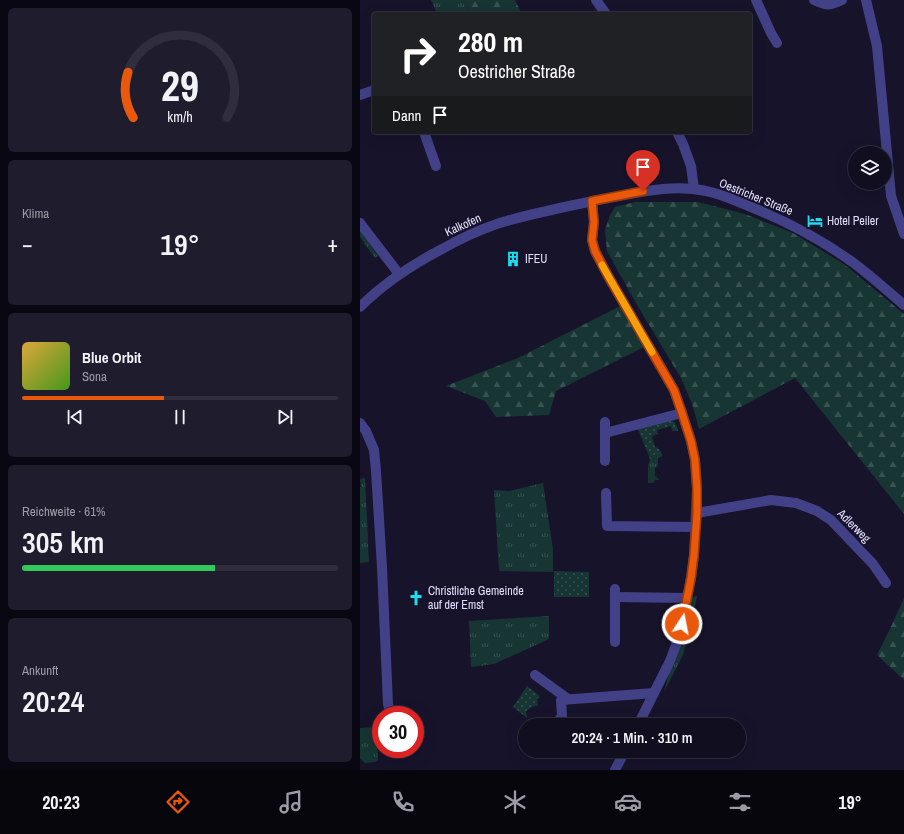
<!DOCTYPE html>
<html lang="de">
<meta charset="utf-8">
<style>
body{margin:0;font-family:"Archivo Narrow",sans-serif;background:#1e1c2d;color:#f1f3f6;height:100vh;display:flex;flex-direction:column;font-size:15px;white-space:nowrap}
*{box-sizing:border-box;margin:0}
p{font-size:13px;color:#9c9ca5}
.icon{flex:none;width:22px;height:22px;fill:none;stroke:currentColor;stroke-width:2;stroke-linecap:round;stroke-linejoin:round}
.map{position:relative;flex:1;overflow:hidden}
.side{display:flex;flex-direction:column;gap:8px;padding:8px;background:#090812;width:360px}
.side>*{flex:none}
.top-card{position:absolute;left:12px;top:12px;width:380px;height:122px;border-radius:4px;box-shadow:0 4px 16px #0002,0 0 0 1px #302e3e;background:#202124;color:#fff;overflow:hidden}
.buttons{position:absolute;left:488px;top:146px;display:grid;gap:8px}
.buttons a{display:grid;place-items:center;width:44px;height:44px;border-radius:50%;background:#110e20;box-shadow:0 4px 16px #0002,0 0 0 1px #302e3e;font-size:20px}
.speed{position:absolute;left:12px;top:706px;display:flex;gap:8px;font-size:20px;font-weight:700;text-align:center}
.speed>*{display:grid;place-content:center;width:52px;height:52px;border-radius:50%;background:#110e20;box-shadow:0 4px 16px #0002,0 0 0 1px #302e3e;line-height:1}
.speed .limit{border:6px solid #d22;background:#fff;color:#111}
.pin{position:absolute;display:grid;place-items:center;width:34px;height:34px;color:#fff;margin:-41px -17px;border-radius:50% 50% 50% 0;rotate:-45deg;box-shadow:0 0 4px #0007}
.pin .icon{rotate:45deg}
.me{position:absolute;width:44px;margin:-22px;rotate:11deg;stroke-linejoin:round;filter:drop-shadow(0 0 3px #0008)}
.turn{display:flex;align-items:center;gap:14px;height:84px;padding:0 20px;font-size:18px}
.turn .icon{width:52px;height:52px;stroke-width:2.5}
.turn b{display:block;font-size:28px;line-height:34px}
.then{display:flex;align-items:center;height:38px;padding:0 20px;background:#0003;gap:8px;font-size:15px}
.big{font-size:30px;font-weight:600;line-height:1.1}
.side .tile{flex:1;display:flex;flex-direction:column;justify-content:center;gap:6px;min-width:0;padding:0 14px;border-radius:6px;background:#1e1c2d}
.side .dial{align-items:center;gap:0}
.dial svg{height:104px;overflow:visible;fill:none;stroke:#302e3e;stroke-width:7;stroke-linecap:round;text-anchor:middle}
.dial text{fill:#f1f3f6;stroke:none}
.song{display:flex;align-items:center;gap:12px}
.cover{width:48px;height:48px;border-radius:6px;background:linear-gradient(135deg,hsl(40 70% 55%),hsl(100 70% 35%))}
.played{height:4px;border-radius:2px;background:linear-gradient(90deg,#ea580c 45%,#302e3e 45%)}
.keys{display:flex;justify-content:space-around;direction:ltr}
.heat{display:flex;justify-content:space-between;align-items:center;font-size:22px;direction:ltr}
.charge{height:6px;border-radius:3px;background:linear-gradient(90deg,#34c759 61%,#302e3e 0)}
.trip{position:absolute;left:158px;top:718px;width:228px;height:40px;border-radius:20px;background:#110e20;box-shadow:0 4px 16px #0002,0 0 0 1px #302e3e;font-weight:600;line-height:40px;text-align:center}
.menu{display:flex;height:64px;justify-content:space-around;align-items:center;background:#07060d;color:#9c9ca5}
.menu .icon{width:28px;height:28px}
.menu .current{color:#ea580c}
.menu b{font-size:18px;color:#f1f3f6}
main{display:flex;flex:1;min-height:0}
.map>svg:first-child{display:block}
.grass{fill:url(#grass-tufts)}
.forest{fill:url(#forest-firs)}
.garden{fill:url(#garden-dots)}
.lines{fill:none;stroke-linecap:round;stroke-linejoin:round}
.street{stroke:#424187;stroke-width:10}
.route-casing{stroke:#983908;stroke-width:10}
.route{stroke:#ea580c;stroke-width:7}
.slow{stroke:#f59e0b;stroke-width:7}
.labels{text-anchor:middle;stroke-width:3.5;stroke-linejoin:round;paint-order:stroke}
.street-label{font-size:12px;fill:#e2defd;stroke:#17132b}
.poi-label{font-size:12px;fill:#e2defd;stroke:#17132b;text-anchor:start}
</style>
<main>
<section class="side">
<div class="tile dial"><svg viewBox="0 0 100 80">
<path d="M14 69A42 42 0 1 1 86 69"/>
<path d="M14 69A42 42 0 0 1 10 34" stroke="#ea580c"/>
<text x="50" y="56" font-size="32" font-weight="700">29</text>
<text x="50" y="72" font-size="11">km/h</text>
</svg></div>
<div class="tile"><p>Klima</p>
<div class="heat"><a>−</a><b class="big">19°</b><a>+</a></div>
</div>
<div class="tile">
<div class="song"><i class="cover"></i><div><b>Blue Orbit</b><p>Sona</p></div></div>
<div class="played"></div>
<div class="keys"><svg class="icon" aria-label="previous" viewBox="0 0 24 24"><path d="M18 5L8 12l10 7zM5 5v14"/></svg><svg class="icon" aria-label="pause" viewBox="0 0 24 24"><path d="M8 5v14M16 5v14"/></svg><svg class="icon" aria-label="next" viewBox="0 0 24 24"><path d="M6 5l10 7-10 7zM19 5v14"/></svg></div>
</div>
<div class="tile"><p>Reichweite · 61%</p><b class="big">305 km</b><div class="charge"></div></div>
<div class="tile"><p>Ankunft</p><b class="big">20:24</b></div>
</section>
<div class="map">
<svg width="544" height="770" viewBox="0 0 544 770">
<defs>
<pattern id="grass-tufts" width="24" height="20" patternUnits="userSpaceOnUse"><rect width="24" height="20" fill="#163533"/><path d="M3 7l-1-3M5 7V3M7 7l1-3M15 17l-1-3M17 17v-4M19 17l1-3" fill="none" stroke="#385251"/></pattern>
<pattern id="forest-firs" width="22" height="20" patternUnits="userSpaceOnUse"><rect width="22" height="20" fill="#163533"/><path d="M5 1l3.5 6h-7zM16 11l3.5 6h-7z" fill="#385251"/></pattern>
<pattern id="garden-dots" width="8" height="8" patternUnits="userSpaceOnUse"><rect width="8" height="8" fill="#163533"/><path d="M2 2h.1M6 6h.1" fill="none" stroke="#385251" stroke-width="1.8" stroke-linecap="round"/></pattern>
</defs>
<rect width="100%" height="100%" fill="#17132b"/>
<g class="grass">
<path d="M71,0H103L111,14H77Z"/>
<path d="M0,231L18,256L15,258L0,237Z"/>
<path d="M298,458V466L295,468V476L299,479V480H295L293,483H288V467L290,459Z"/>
<path d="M5,478L9,562L0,563V487H1L0,479Z"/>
<path d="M183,483L193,549V572L139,571L134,490L149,491Z"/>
<path d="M337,596L334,614L323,655L304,692L309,673L315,663L321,645L332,597Z"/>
<path d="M189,616V639L134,664L111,667L109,621Z"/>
<path d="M16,727L18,760L15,762L5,763L0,758V728Z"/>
</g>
<g class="forest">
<path d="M103,0H155L162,14H111Z"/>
<path d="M275,202H338L385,214L433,233L484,264L544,314V514L435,378L339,429L332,404L321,378L277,305L247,251L245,230L250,215L255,207Z"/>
<path d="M262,305L286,346L196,391L189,415L136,417L125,401L86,386L158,358Z"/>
<path d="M544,598V680L517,655L529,631Z"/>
</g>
<g class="garden">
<path d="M310,420C316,421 317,426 318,431H312L311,426L297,430L298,434L292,436L295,447C300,448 302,453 302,457L290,459L278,429Z"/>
<path d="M194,571L229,572V597H194Z"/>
<path d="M167,686L180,696L177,699L178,705L176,706L172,707L166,711L167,718L153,707Z"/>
</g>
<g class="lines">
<g class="street">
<path d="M236,0L246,14"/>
<path d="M396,0L411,33L417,43"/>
<path d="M454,0C467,6 469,6 482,0"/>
<path d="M506,0L517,46L531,196L544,234"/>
<path d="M0,95L14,90"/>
<path d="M64,132L76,166"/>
<path d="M317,132L323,144L331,166L334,189"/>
<path d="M232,201L234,222L232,240L235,251L248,276L314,390L322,413L331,441L335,460L337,489L334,555L331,578L319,637L310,661L278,725"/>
<path d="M0,223L39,274"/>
<path d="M0,307C25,282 53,264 84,248C100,239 117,231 134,225C151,219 169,215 187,211C208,206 228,202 249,198C281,192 313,184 346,191C362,194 376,201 391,207C428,222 464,241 495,264C512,277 528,291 544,305"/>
<path d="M245,422V461"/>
<path d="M0,423L6,431L14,450L16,471L22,567L28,704L31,715"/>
<path d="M245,433L322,413"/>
<path d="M246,493L247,526L336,527"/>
<path d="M337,513L411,500L436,503L457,511L471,520L513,564L526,583"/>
<path d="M255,589V642"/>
<path d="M255,597L327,598"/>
<path d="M175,675L208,699"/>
<path d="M195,725L202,716L201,700L294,693"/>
<path d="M255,770L265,751"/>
</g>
</g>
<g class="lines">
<defs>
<path id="route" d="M283,191L232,201L234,222L232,240L235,251L248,276L314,390L322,413L331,441L335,460L337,489V513L334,555L331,578L322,624"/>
</defs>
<use href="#route" class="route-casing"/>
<use href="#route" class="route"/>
<path class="slow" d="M242,265L292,352"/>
</g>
<defs>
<symbol id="hotel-bare" viewBox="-9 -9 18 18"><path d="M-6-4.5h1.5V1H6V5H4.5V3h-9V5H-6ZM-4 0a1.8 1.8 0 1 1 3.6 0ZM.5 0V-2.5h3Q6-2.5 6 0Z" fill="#15e0f3" stroke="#17132b" stroke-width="2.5" paint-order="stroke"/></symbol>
<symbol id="building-bare" viewBox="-9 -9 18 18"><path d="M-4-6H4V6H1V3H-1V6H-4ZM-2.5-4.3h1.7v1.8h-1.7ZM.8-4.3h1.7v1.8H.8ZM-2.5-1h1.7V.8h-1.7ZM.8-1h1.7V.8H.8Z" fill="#15e0f3" stroke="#17132b" stroke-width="2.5" paint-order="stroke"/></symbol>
<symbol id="church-bare" viewBox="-9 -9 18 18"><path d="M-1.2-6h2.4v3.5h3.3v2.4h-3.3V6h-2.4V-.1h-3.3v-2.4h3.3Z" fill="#15e0f3" stroke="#17132b" stroke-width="2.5" paint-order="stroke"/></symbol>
</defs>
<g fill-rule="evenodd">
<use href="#hotel-bare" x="444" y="210" width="22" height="22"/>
<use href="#building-bare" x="142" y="248" width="22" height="22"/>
<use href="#church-bare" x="45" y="587" width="22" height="22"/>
</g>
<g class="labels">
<g class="street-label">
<text transform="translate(396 197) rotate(22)" y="4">Oestricher Straße</text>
<text transform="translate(103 225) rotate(-24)" y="4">Kalkofen</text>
<text transform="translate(494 526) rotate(45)" y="4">Adlerweg</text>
</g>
<g class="poi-label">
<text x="467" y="225">Hotel Peiler</text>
<text x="165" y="263">IFEU</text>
<text x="68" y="595">Christliche Gemeinde<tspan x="68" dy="14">auf der Emst</tspan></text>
</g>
</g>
</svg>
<div class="buttons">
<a><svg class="icon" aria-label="layers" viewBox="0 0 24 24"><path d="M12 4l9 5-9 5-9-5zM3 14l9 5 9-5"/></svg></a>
</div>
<div class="speed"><div class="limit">30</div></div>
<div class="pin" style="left:283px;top:191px;background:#d93025"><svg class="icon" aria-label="arrive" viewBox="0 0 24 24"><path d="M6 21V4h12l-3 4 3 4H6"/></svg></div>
<svg class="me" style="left:322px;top:624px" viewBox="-20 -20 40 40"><circle r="17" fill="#ea580c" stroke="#fff" stroke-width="3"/><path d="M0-11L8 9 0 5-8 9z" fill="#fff"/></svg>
<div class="trip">20:24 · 1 Min. · 310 m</div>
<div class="top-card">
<div class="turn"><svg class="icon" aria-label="right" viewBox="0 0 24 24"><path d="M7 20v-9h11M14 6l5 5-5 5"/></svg><div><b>280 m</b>Oestricher Straße</div></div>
<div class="then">Dann<svg class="icon" aria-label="arrive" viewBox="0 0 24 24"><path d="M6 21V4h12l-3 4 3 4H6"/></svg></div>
</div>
</div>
</main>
<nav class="menu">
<b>20:23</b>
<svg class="icon current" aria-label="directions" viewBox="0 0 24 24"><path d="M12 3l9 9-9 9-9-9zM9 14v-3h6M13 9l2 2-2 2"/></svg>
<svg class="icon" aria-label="music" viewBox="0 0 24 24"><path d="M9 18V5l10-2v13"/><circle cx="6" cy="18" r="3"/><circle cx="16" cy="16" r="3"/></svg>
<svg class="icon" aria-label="phone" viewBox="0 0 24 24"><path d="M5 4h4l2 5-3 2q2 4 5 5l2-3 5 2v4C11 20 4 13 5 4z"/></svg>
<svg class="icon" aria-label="climate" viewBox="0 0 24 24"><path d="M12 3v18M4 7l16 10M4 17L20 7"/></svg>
<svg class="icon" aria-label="car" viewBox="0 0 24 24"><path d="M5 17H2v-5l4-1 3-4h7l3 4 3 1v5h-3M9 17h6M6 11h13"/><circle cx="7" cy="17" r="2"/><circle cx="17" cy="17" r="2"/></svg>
<svg class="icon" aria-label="filters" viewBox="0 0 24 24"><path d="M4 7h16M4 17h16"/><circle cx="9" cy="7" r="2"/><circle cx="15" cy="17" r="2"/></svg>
<b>19°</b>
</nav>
